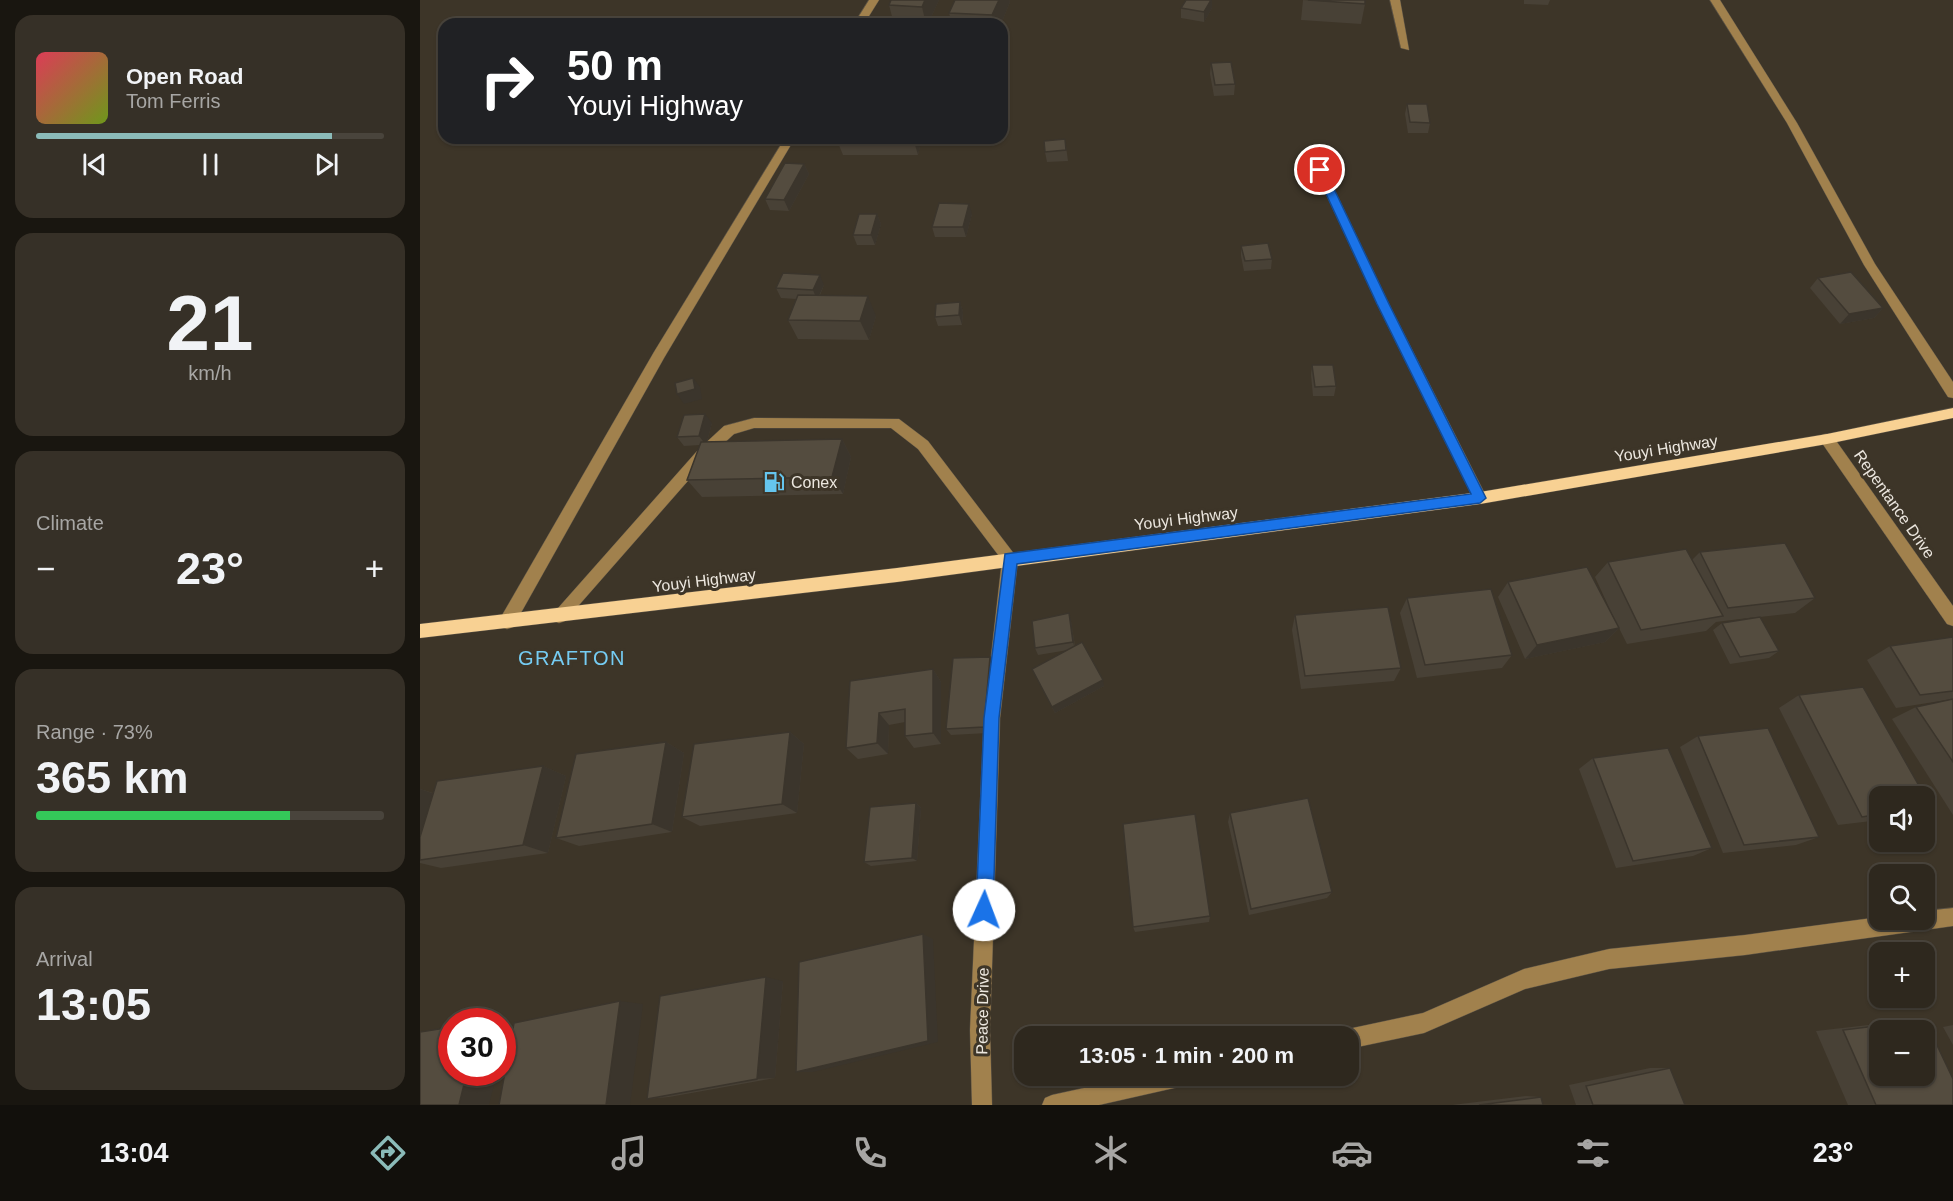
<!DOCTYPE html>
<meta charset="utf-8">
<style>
body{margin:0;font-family:Helvetica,sans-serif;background:#363027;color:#f1f3f6;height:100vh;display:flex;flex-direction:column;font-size:22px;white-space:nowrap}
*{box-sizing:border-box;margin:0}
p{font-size:20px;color:#a7a6a4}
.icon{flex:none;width:33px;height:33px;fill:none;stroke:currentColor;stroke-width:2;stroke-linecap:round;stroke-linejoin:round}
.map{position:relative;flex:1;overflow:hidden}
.details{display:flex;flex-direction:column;gap:15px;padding:15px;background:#191610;width:420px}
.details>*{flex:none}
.guide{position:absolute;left:18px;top:18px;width:570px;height:126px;border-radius:18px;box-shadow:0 2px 4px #0004,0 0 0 2px #49443c;background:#202124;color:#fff;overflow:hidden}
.tools{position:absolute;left:1449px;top:786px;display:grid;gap:12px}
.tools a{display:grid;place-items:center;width:66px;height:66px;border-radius:12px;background:#2e281e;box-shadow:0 2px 4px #0004,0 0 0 2px #49443c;font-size:30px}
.speed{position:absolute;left:18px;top:1008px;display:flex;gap:12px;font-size:30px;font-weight:700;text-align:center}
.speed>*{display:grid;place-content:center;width:78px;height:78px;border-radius:50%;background:#2e281e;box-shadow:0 2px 4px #0004,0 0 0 2px #49443c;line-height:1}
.speed .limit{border:9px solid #d22;background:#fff;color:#111}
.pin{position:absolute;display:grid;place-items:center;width:51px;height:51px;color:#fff;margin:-26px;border:3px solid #fff;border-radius:50%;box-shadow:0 2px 6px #0007}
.me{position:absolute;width:66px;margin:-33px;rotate:2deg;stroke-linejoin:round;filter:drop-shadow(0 0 4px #0008)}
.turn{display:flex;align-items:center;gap:21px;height:126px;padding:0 30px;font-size:27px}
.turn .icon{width:78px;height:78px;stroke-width:2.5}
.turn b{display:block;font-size:42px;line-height:51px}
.big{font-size:45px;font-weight:600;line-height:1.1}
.details .card{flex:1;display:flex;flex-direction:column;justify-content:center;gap:9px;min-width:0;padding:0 21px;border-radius:18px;background:#363027}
.details .dial{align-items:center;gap:0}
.dial b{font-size:78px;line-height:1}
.song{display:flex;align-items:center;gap:18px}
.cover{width:72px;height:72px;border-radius:9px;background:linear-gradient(135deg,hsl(350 70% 55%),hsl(80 70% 35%))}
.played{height:6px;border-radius:3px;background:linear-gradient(90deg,#8bbbb9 85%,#49443c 85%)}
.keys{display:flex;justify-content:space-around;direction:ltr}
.heat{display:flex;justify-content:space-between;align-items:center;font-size:33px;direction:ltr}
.charge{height:9px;border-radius:4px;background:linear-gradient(90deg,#34c759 73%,#49443c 0)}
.trip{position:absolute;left:594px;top:1026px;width:345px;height:60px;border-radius:18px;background:#2e281e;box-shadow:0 2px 4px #0004,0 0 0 2px #49443c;font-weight:600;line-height:60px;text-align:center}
.tabs{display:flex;height:96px;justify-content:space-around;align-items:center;background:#12100c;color:#a7a6a4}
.tabs .icon{width:42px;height:42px}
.tabs .selected{color:#8bbbb9}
.tabs b{font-size:27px;color:#f1f3f6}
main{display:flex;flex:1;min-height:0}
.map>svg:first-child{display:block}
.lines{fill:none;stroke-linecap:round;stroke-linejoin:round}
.minor-casing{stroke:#595145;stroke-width:1}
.major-casing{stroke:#595145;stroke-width:1}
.minor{fill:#a1814d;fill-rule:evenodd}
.major{fill:#f8d193;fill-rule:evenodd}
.wall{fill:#484136}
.shaded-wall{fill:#3b352c}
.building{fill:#544c3f;stroke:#3b352c;stroke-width:1.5;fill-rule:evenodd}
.route{fill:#1a73e8;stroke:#114b97;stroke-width:1.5}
.labels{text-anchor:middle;stroke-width:6;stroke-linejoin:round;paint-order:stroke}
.street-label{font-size:16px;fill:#ece7df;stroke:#3d3528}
.poi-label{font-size:16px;fill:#ece7df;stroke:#3d3528;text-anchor:start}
.quarter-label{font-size:20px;letter-spacing:1.5px;fill:#75ccf3;stroke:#3d3528}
</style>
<main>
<section class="details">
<div class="card">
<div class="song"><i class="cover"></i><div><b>Open Road</b><p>Tom Ferris</p></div></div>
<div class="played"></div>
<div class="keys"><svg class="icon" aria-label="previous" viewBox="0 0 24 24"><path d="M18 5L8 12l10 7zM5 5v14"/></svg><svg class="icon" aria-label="pause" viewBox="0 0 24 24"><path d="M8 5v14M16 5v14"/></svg><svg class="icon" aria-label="next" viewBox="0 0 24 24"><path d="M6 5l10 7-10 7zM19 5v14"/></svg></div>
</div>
<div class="card dial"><b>21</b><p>km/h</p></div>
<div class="card"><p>Climate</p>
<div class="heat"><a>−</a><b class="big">23°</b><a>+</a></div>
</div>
<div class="card"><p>Range · 73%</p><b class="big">365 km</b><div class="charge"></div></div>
<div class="card"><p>Arrival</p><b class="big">13:05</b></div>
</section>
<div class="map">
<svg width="1533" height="1105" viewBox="0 0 1533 1105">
<rect width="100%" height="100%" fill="#3d3528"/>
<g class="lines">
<defs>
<g id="minor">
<path d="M449,0H459L444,24H434Z"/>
<path d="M970,0H980L989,50L981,48Z"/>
<path d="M1290,0H1300L1377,123L1455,264L1533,382V398L1528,397L1444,265L1367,123Z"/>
<path d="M365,138H375L244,358L93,627L87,629L81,627L79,622L81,617L234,352Z"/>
<path d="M900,167L905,170L969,304L1067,498L1065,502H1055L957,304L895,170Z"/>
<path d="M334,418L479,419L508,441L598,559L580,718L570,1030L572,1105H552L550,1030L564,718L582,560L498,449L471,428H334L314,434L288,458L145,621L139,623L133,621L131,616L278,450L304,426Z"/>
<path d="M1407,434L1412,435L1533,606V626L1527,624L1402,443L1400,439L1402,435Z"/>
<path d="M1533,908V926L1325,955L1189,969L1105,989L1004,1033L928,1049V1036H919L921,1032L928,1029L1003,1013L1104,969L1189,949L1325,935L1460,917V920H1504V911Z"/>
<path d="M719,1076H773L770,1083L763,1086L679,1105H622L625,1098L632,1095Z"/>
</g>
<path id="major" d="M1533,408V418L1407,444L1060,504L477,582L0,638V624L477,568L1060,492L1407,434Z"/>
</defs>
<use href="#minor" class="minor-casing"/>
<use href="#major" class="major-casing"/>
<use href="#minor" class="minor"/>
<use href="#major" class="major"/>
</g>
<g class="wall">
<path d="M519,0L508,24H474L469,5Z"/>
<path d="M535,0H589L590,2L581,24H532L529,13Z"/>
<path d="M883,0L945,4L941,24L881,20Z"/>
<path d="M1104,0H1130L1128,5L1104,4Z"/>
<path d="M761,8H792L784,22L761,18Z"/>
<path d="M791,63L815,84L814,95L794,96L790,74Z"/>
<path d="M987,104L1010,123L1008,133H988L985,114Z"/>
<path d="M416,138H502L498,155H423Z"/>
<path d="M645,139L648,161L627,162L625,152Z"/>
<path d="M384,164L389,174L369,211L350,210L345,199Z"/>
<path d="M457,214L461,224L455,245H437L433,235Z"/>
<path d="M552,214L546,237H515L512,227Z"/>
<path d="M821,246L852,259L851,269L824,271L821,256Z"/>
<path d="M1398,278L1463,308L1454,318L1420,324L1390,288Z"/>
<path d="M404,285L400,295L456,316L449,340L378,339L368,320L376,299L361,298L356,288Z"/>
<path d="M540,302L543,312L542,325L518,326L515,317Z"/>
<path d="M892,365L916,386L914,396H893L891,375Z"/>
<path d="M292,423L287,442L422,439L431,457L423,494L282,497L267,480L280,445L264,446L257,437Z"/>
<path d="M1280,552L1395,598L1375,613L1340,617L1359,651L1349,658L1310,664L1293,630L1302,623L1336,617L1296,622L1286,631L1207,644L1199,628L1185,642L1105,659L1078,597L1088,582L1198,627L1175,577L1188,562L1272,560Z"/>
<path d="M987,598L1092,655L1082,668L997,678L980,613Z"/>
<path d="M875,615L981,668L974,681L881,689L872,630Z"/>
<path d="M651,621L655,646L684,686L635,713L612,669L648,650L618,655L615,648Z"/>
<path d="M1533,637V699L1476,708L1447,660L1470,646Z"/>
<path d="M570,657L573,664L568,733L531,735L526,729Z"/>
<path d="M513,669L521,682V744L494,748L485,736V722L469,725L468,754L438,759L426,748L430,681Z"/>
<path d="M1443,687L1511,807L1504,809V796H1460V820L1418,825L1359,708L1379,695Z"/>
<path d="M1533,699V815L1472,719L1496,707Z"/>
<path d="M370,732L384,744L377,813L280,826L262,817Z"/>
<path d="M1278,736L1399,837L1376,845L1303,853L1260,747Z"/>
<path d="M246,742L264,753L252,832L159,846L136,838Z"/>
<path d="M1173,758L1292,848L1273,856L1196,868L1159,769Z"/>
<path d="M123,766L146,776L128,853L21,868L0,863V789L13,793Z"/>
<path d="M496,803L501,808L497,861L451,866L444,862Z"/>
<path d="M810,813L912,892L907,898L829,915L808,822Z"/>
<path d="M790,916L789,922L715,932L713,927Z"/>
<path d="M363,981L355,1078L249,1097L227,1099Z"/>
<path d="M1505,1020L1533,1105H1428L1396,1031L1475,1022Z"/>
<path d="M1533,1025V1045L1523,1027Z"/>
<path d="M1230,1068H1250L1265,1105H1156L1149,1085Z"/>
<path d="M1106,1096L1121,1097L1123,1105H1032Z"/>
</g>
<g class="shaded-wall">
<path d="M505,0H519L508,24H506L502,7Z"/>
<path d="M579,0H589L590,2L581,24H574L572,15Z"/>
<path d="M791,0H792V8L784,22V12Z"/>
<path d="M493,138H502L498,155Z"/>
<path d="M384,164L389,174L369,211L364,200Z"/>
<path d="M549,204L552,214L546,237L543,227Z"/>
<path d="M457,214L461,224L455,245L451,235Z"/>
<path d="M400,275L404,285L397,300L393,290Z"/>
<path d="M448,296L456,316L449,340L440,321Z"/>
<path d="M540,302L543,312L542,325L539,315Z"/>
<path d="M1463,308L1454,318L1420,324L1429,314Z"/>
<path d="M273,378L280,387L282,399L264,404L257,394Z"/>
<path d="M285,414L292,423L286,445L279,436Z"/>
<path d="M422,439L431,457L423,494L412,477Z"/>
<path d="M649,613L651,621L655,649L653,642Z"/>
<path d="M1199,628L1185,642L1105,659L1117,645Z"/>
<path d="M570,657L573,664L568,733L564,727Z"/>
<path d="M513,669L521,682V744L513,733Z"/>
<path d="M683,680L684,686L635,713L632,707Z"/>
<path d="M459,713L469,725L468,754L457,743Z"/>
<path d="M370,732L384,744L377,813L362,804Z"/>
<path d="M246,742L264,753L252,832L232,824Z"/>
<path d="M123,766L146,776L128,853L103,845Z"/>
<path d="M0,789L18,795L0,851Z"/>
<path d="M496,803L501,808L497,861L492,858Z"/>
<path d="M503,934L513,939L518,1042L393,1072H376Z"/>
<path d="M346,977L363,981L355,1078L337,1079Z"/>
<path d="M200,1001L223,1004L210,1105H186Z"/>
<path d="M82,1024H88L82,1048Z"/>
<path d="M47,1072H77L69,1105H39Z"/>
</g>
<g class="building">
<path d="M471,0H505L502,7L469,5Z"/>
<path d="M535,0H579L572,15L529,13Z"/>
<path d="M766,0H791L784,12L761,8Z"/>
<path d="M888,0H945V4Z"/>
<path d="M811,62L815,84L795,85L791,63Z"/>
<path d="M987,104H1007L1010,123L990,122Z"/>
<path d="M645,139L646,150L625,152L624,141Z"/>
<path d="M365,163L384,164L364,200L345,199Z"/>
<path d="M519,203L549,204L543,227H512Z"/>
<path d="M439,214H457L451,235H433Z"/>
<path d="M848,243L852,259L825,261L821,246Z"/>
<path d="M1431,272L1463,308L1429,314L1398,278Z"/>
<path d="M363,273L400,275L393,290L356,288Z"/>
<path d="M378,295L448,296L440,321L368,320Z"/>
<path d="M540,302L539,315L515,317L516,304Z"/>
<path d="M892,365H913L916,386L895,387Z"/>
<path d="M273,378L275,389L257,394L255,383Z"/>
<path d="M285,414L279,436L257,437L264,415Z"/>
<path d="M422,439L412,477L267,480L281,442Z"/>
<path d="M1365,543L1395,598L1308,608L1280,552Z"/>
<path d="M1266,549L1303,616L1221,630L1188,562Z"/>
<path d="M1167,567L1199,628L1117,645L1088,582Z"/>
<path d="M1071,589L1092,655L1005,665L987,598Z"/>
<path d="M968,607L981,668L885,676L875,615Z"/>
<path d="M649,613L653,642L615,648L612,621Z"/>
<path d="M1340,617L1359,651L1320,657L1302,623Z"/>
<path d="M1533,637V691L1500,695L1470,646Z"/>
<path d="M662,642L683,680L632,707L612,669Z"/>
<path d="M570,657L564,727L526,729L533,658Z"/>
<path d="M513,669V733L485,736V709L459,713L457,743L426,748L430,681Z"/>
<path d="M1443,687L1511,807L1504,808V796H1460V814L1442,817L1379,695Z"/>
<path d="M1533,699V762L1496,707Z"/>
<path d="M1348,728L1399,837L1324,845L1278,736Z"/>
<path d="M370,732L362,804L262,817L274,744Z"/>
<path d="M246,742L232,824L136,838L156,754Z"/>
<path d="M1248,748L1292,848L1213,861L1173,758Z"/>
<path d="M123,766L103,845L0,860V837L17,781Z"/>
<path d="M888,798L912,892L831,909L810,813Z"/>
<path d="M496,803L492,858L444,862L450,807Z"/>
<path d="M775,814L790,916L713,927L703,824Z"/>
<path d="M503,934L508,1041L376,1072L379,962Z"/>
<path d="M346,977L337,1079L227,1099L240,996Z"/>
<path d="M200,1001L186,1105H79L94,1023Z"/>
<path d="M1505,1020L1533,1079V1105H1456L1423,1030ZM1460,1030H1504V1076H1460Z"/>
<path d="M32,1027V1072H47L39,1105H0V1032Z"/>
<path d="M1250,1068L1265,1105H1173L1166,1086Z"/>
<path d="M1121,1097L1123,1105H1059Z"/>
</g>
<path class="route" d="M896,167L905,170L969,304L1066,498L1060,503L597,564L579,718L573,910L570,916L564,919L558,916L556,910L564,718L585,554L1051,494L957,304L895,170Z"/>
<defs>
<symbol id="fuel-bare" viewBox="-9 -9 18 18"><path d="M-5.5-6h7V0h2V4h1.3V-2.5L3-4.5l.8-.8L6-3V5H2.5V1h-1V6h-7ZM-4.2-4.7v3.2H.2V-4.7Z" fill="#65c5ee" stroke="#3d3528" stroke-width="2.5" paint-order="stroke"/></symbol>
</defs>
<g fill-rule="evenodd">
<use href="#fuel-bare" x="339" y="467" width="30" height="30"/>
</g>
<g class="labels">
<g class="street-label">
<text transform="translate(1246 448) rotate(-9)" y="6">Youyi Highway</text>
<text transform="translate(1475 504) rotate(55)" y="6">Repentance Drive</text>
<text transform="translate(766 518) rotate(-7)" y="6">Youyi Highway</text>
<text transform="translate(284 580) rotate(-7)" y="6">Youyi Highway</text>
<text transform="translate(562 1011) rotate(-89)" y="6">Peace Drive</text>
</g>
<g class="poi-label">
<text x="371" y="488">Conex</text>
</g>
<g class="quarter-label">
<text x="152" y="665">GRAFTON</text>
</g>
</g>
</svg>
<div class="tools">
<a><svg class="icon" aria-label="sound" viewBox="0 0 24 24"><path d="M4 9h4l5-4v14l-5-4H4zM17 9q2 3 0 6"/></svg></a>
<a><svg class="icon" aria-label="search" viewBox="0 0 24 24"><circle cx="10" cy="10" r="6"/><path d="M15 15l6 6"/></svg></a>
<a>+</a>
<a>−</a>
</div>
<div class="speed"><div class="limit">30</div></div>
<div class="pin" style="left:900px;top:170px;background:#d93025"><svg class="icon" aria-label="arrive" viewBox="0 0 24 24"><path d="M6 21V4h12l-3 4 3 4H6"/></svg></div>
<svg class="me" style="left:564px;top:910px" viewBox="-20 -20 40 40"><circle r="19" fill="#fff"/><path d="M0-13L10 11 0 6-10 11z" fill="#1a73e8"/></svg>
<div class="trip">13:05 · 1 min · 200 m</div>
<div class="guide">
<div class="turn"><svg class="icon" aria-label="right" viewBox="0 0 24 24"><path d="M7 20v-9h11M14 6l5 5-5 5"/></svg><div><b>50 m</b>Youyi Highway</div></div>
</div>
</div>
</main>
<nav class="tabs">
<b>13:04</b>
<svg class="icon selected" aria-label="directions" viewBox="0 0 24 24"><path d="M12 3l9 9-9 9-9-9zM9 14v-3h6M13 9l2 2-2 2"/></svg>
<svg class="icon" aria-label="music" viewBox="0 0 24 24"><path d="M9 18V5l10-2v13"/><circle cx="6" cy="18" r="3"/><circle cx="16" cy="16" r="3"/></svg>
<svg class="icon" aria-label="phone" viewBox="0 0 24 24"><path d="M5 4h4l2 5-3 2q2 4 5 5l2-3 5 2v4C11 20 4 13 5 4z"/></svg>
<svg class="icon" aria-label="climate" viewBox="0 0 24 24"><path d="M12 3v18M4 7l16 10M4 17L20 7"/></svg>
<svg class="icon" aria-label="car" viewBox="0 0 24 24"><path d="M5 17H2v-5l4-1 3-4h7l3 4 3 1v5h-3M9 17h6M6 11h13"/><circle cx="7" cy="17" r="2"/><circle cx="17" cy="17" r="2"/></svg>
<svg class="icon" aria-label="filters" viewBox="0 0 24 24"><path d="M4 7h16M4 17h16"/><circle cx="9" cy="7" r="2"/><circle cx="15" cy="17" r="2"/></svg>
<b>23°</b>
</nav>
